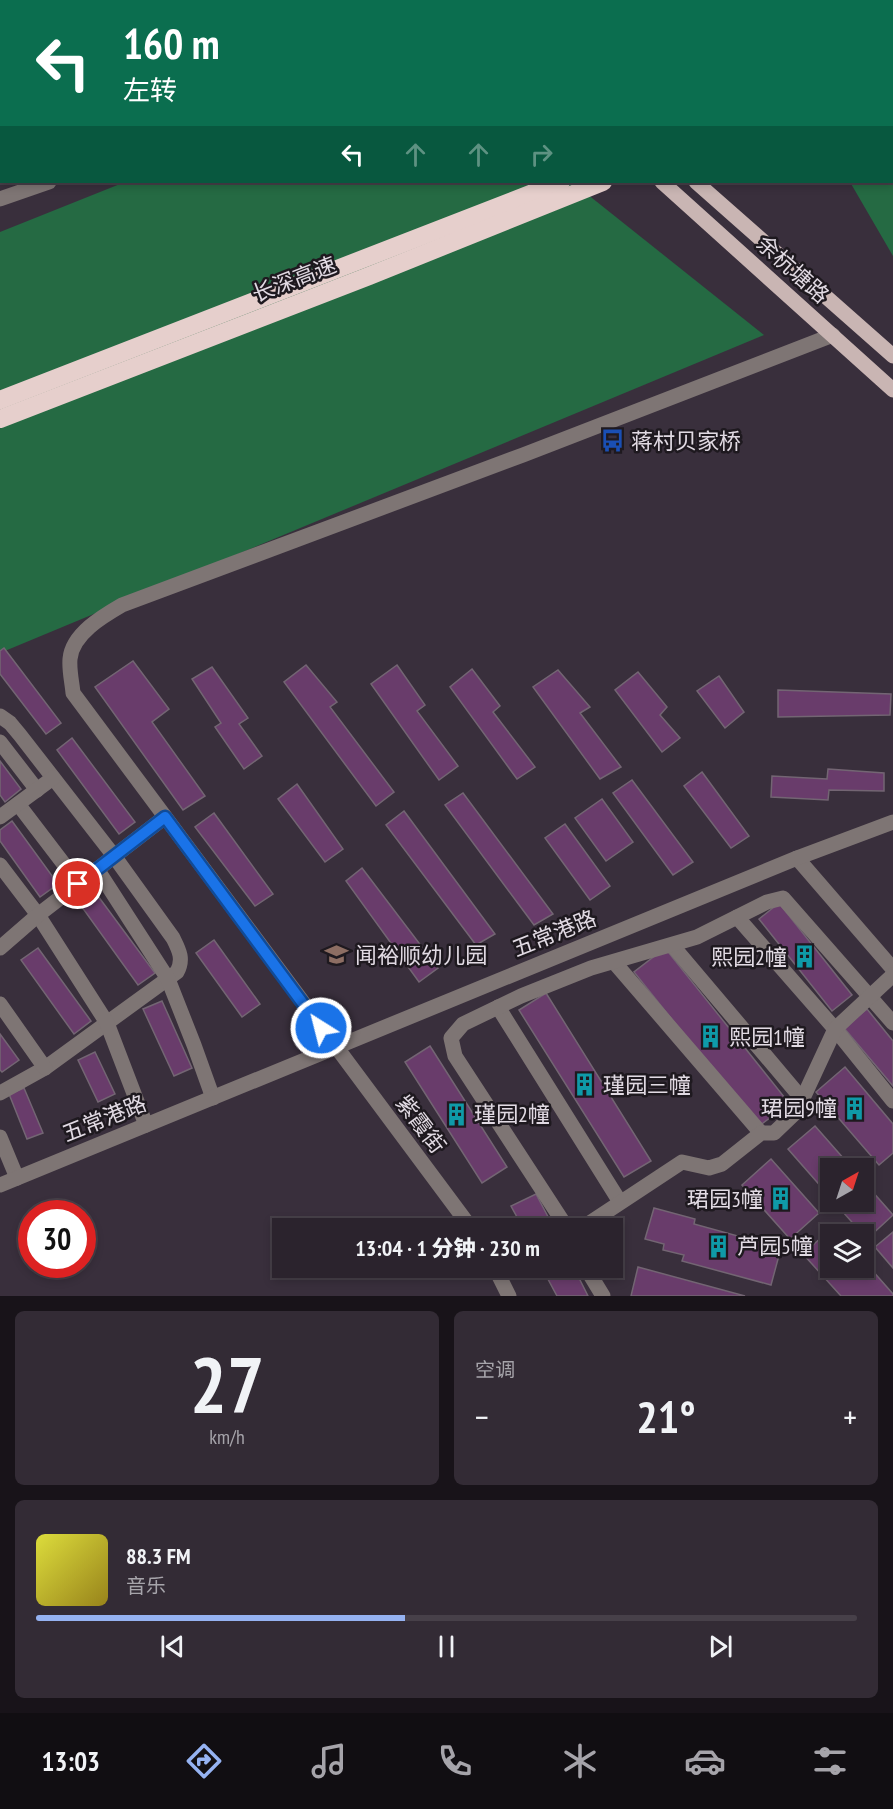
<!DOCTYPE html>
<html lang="zh">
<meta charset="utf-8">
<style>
body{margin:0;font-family:"PT Sans Narrow","Noto Sans SC",sans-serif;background:#332b35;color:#f1f3f6;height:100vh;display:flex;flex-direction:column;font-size:22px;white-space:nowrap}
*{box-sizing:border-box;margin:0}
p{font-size:20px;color:#a6a4aa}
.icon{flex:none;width:33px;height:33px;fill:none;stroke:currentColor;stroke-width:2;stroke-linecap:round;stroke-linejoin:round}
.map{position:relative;height:1296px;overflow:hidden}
.sheet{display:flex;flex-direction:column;gap:15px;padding:15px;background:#181319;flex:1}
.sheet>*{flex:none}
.banner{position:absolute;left:0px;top:0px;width:894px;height:183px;box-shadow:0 3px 9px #0003,0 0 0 2px #474049;background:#0b6e4f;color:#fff;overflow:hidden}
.needle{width:39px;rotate:39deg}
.fabs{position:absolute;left:820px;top:1158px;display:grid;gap:12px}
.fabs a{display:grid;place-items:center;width:54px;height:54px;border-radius:0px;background:#2b232d;box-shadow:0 3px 9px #0003,0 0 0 2px #474049;font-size:30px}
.speed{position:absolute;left:18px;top:1200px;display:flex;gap:12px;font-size:30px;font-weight:700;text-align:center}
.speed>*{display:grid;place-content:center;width:78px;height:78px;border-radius:50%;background:#2b232d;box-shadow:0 3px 9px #0003,0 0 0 2px #474049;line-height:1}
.speed .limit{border:9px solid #d22;background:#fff;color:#111}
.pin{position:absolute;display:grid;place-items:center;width:51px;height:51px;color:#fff;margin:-26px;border:3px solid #fff;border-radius:50%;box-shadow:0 2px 6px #0007}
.me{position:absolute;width:66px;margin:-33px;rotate:324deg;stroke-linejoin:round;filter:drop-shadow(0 0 4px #0008)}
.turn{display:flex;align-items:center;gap:21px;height:126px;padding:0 24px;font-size:27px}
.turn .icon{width:78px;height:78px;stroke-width:2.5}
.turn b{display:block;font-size:42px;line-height:51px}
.lanes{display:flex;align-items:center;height:57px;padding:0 24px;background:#0003;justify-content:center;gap:30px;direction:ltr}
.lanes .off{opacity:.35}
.big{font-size:45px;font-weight:800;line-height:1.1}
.sheet .tile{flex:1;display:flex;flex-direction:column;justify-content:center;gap:9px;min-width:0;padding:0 21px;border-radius:9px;background:#332b35}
.sheet .dial{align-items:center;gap:0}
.dial b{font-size:78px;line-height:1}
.song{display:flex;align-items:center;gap:18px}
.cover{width:72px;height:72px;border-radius:9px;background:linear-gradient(135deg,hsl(60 70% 55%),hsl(50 70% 35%))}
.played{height:6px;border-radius:3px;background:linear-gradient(90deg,#95b2f1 45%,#474049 45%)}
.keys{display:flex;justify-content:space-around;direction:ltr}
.heat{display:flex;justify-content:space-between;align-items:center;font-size:33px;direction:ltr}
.sheet .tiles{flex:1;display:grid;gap:15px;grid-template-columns:1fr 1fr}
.tile:last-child{grid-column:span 2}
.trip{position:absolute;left:272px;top:1218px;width:351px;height:60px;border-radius:0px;background:#2b232d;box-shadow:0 3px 9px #0003,0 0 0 2px #474049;font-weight:800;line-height:60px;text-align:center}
.menu{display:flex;height:96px;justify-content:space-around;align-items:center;background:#110e12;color:#a6a4aa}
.menu .icon{width:42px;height:42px}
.menu .on{color:#95b2f1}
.menu b{font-size:27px;color:#f1f3f6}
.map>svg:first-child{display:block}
.forest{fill:#256a43}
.building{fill:#693c6b;stroke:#736573;stroke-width:1.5}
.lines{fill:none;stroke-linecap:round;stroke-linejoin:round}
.minor{stroke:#7e7574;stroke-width:15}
.major{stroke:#c9b5b3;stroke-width:15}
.highway{stroke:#e6cfcc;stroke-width:18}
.route-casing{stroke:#114b97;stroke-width:15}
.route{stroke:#1a73e8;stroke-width:10}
.labels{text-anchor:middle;stroke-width:5;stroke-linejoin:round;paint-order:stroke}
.street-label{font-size:22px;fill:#e1dae3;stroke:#1e191f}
.poi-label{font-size:22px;fill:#e1dae3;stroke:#1e191f;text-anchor:start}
</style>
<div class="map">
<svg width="893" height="1296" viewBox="0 0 893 1296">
<rect width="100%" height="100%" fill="#392f3c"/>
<g class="forest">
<path d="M893,119V256L850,182H892Z"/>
<path d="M125,182H572L764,335L0,653V232Z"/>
</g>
<g class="building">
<path d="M4,648L61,723L46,734L0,674V651Z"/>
<path d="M133,661L169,709L152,722L205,796L183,810L95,687Z"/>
<path d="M306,665L337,702L330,707L394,792L376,806L284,682Z"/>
<path d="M397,665L425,705L417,711L458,766L439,780L371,684Z"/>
<path d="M212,667L248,718L239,724L262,756L244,769L215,727L221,723L192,679Z"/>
<path d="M472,669L500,706L493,712L535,767L517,779L450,687Z"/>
<path d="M558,670L590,707L580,713L621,767L600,779L533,687Z"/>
<path d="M638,672L667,707L660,715L680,738L662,752L615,690Z"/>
<path d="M719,676L744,712L725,728L697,691Z"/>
<path d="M778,690L891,694L890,715L778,717Z"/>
<path d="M72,738L135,822L119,834L57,750Z"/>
<path d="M0,761L21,789L5,802L0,795Z"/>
<path d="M828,769L884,773V791L829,790L828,800L771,797L772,776L827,779Z"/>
<path d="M702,772L749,836L731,848L684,786Z"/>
<path d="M632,780L693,862L673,875L613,793Z"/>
<path d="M297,784L343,849L325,862L278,799Z"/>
<path d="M463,793L553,914L534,925L445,805Z"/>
<path d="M602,799L633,842L606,861L575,818Z"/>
<path d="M404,811L495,934L476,945L386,825Z"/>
<path d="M214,813L273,894L255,906L195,827Z"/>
<path d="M12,821L58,884L40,897L0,841V830Z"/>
<path d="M565,824L610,886L590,900L545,838Z"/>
<path d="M362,868L438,968L419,982L346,881Z"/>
<path d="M95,892L155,973L138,985L79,903Z"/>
<path d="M779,903L852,995L832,1011L759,919Z"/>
<path d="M214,940L260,1004L242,1017L196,953Z"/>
<path d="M38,948L91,1021L74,1034L21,960Z"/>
<path d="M665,948L789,1103L758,1127L634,972Z"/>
<path d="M546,993L651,1161L624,1177L519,1010Z"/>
<path d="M162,1001L192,1068L174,1076L143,1009Z"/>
<path d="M867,1009L893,1041V1086L844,1028Z"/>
<path d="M0,1034L19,1060L2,1072L0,1070Z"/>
<path d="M430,1046L507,1167L482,1183L405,1062Z"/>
<path d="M95,1052L115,1094L98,1102L78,1060Z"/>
<path d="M845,1067L893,1124V1153L879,1165L816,1092Z"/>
<path d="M24,1088L43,1133L27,1139L9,1094Z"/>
<path d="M815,1126L852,1168H831V1198L788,1149Z"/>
<path d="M771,1159L819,1213L790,1239L742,1185Z"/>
<path d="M864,1182L893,1215L867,1239L834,1202H864Z"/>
<path d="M536,1194L554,1228H523L511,1206Z"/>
<path d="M654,1208L695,1219L694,1224L781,1248L771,1285L682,1261L684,1255L663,1250L664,1244L645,1239Z"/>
<path d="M833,1227L840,1234H831V1268H864V1261L893,1294V1296H841L803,1254Z"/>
<path d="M893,1232V1268L875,1247Z"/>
<path d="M638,1267L745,1296H631Z"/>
<path d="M542,1268H574L588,1296H557Z"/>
</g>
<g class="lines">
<g class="minor">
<path d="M0,199L49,182"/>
<path d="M0,716L10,723L20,735L114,856L173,938C179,950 184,959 177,972L45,1068L0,1093"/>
<path d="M0,742L37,790"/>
<path d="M18,804L79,884"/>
<path d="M0,817L53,778"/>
<path d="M797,858L893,969"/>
<path d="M0,865L38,915L107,1023L146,1125"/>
<path d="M97,869L168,979L194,1045L213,1098"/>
<path d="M737,917L835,1029L893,1101"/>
<path d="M672,945L803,1100"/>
<path d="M0,948L38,915L165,817"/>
<path d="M614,962L761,1133"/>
<path d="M0,1004L45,1068"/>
<path d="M498,1007L620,1202"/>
<path d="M0,1137L17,1178"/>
<path d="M0,1185L797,858L893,822"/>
<path d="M471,1228L73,693C72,682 69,670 70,659C72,634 103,616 122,605L523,455L833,335"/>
<path d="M567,1228L455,1056L451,1038L463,1024L521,996L591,968L697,937L767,902L783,898L893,1023"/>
<path d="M582,1228L682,1162L709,1168L722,1164L761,1133H774L797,1111L835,1029L893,975"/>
<path d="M495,1268L509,1296"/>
<path d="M586,1268L603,1296"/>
</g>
<g class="major">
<path d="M461,0L463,2"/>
<path d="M493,0L495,2"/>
<path d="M662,182L893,390"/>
<path d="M696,182L893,356"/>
</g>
<g class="highway">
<path d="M892,44H893"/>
<path d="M892,75L893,74"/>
<path d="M892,89H893"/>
<path d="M0,400L561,182"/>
<path d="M0,419L369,276L603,182"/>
</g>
</g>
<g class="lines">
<defs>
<path id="route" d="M78,884L165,817L321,1028"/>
</defs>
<use href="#route" class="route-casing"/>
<use href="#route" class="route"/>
</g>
<defs>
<symbol id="bus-bare" viewBox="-9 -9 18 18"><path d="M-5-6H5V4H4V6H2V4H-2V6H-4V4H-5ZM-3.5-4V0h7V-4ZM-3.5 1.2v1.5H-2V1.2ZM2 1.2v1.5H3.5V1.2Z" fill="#1a4fb4" stroke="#1e191f" stroke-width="2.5" paint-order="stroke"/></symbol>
<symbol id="school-bare" viewBox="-9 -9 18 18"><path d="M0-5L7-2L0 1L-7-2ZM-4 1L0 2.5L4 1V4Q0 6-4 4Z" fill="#8d6e63" stroke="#1e191f" stroke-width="2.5" paint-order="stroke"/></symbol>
<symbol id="building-bare" viewBox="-9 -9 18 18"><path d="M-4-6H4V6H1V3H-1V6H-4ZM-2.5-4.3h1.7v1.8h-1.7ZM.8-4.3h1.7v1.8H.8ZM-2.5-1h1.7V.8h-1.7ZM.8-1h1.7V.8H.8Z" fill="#0f9aa8" stroke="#1e191f" stroke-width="2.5" paint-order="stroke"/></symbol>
</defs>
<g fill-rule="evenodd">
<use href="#bus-bare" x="596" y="424" width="33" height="33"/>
<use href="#school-bare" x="320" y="938" width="33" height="33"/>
<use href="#building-bare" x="788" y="940" width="33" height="33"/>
<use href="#building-bare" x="694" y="1020" width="33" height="33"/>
<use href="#building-bare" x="568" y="1068" width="33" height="33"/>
<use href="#building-bare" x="838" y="1092" width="33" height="33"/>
<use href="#building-bare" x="440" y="1098" width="33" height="33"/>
<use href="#building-bare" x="764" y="1182" width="33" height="33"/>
<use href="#building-bare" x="702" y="1230" width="33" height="33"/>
</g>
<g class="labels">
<g class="street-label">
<text transform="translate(793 269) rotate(42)" y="8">余杭塘路</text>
<text transform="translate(294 279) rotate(-21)" y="8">长深高速</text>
<text transform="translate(554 933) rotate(-22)" y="8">五常港路</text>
<text transform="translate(104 1118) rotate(-22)" y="8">五常港路</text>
<text transform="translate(421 1124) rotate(53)" y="8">紫霞街</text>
</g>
<g class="poi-label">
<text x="631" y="449">蒋村贝家桥</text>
<text x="355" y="963">闻裕顺幼儿园</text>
<text x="787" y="965" text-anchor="end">熙园2幢</text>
<text x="729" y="1045">熙园1幢</text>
<text x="603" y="1093">瑾园三幢</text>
<text x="837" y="1116" text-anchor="end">珺园9幢</text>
<text x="474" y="1122">瑾园2幢</text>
<text x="763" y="1207" text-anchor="end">珺园3幢</text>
<text x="737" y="1254">芦园5幢</text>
</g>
</g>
</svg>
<div class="fabs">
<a><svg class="needle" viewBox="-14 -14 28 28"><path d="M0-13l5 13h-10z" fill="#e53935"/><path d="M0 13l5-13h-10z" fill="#a6a4aa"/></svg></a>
<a><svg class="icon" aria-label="layers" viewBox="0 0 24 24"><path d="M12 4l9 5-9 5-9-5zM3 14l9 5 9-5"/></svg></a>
</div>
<div class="speed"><div class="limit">30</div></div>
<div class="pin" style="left:78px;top:884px;background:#d93025"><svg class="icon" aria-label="arrive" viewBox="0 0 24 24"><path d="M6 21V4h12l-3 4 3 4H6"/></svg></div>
<svg class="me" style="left:321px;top:1028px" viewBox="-20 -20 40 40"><circle r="17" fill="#1a73e8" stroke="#fff" stroke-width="3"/><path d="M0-11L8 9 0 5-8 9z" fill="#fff"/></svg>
<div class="trip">13:04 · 1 分钟 · 230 m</div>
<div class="banner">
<div class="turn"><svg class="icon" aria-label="left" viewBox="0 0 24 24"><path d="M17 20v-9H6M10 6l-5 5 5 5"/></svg><div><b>160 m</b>左转</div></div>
<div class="lanes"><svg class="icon" aria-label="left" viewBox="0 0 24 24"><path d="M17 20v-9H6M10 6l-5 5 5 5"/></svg><svg class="icon off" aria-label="ahead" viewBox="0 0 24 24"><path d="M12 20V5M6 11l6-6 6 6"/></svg><svg class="icon off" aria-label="ahead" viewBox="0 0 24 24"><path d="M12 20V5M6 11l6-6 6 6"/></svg><svg class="icon off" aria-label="right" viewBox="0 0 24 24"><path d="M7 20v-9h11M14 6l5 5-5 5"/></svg></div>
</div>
</div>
<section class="sheet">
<div class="tiles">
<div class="tile dial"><b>27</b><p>km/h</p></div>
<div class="tile"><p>空调</p>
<div class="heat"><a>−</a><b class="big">21°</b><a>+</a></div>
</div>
<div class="tile">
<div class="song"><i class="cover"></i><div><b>88.3 FM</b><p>音乐</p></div></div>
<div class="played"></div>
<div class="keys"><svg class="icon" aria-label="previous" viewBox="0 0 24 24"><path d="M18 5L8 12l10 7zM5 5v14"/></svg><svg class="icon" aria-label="pause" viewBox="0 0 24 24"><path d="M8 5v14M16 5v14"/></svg><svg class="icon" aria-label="next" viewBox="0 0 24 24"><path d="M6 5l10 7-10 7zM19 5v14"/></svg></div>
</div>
</div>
</section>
<nav class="menu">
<b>13:03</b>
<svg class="icon on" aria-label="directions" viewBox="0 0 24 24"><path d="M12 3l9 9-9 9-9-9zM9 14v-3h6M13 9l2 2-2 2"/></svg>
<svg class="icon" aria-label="music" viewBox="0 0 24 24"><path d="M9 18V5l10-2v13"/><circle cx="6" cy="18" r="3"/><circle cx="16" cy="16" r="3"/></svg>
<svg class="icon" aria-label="phone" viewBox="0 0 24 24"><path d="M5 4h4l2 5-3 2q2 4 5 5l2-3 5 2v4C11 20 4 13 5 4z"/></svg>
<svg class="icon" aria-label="climate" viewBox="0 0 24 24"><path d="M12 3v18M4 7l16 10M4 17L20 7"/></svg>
<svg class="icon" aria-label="car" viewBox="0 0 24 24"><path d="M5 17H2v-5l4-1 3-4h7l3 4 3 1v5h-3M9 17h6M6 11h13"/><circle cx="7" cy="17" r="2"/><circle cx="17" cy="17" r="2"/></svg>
<svg class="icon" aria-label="filters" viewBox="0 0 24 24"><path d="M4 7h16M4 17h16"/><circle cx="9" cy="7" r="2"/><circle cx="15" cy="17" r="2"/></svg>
</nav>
